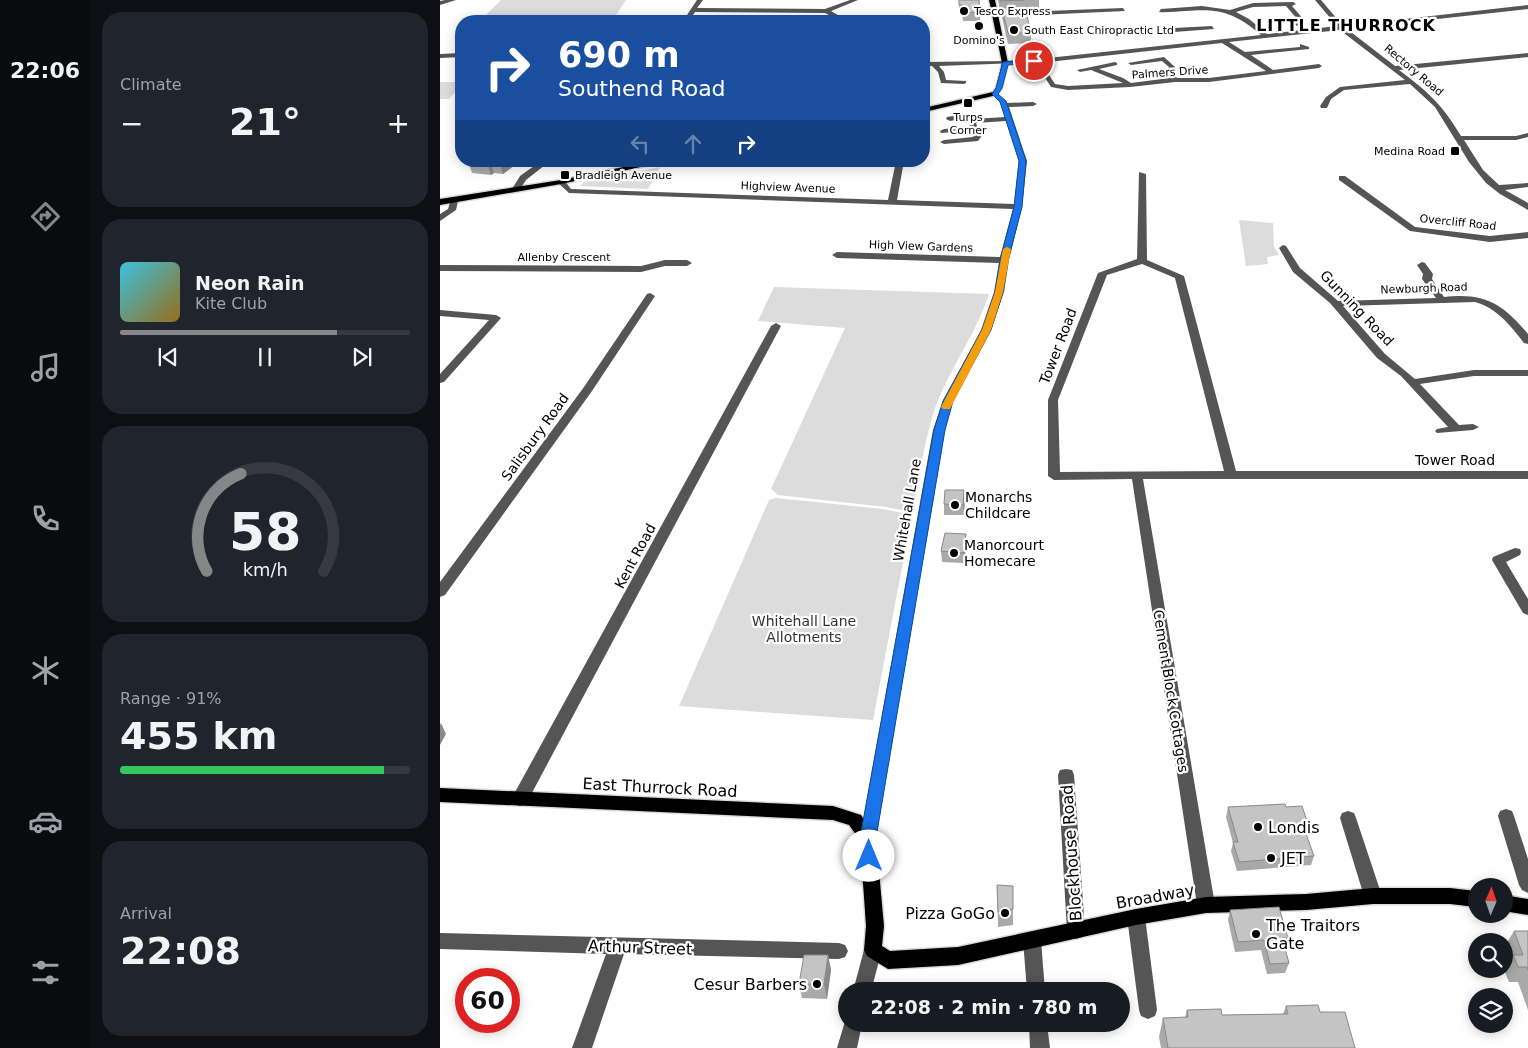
<!DOCTYPE html>
<meta charset="utf-8">
<style>
body{margin:0;font-family:"DejaVu Sans",sans-serif;background:#20242c;color:#f1f3f6;height:100vh;display:flex;flex-direction:column;font-size:19px;white-space:nowrap}
*{box-sizing:border-box;margin:0}
p{font-size:16px;color:#9ea1a6}
.icon{flex:none;width:28px;height:28px;fill:none;stroke:currentColor;stroke-width:2;stroke-linecap:round;stroke-linejoin:round}
.map{position:relative;flex:1;overflow:hidden}
.panel{display:flex;flex-direction:column;gap:12px;padding:12px;background:#0d0f14;width:350px}
.panel>*{flex:none}
.guide{position:absolute;left:15px;top:15px;width:475px;height:152px;border-radius:20px;box-shadow:0 2px 12px #0003;background:#1a4fa0;color:#fff;overflow:hidden}
.needle{width:32px;rotate:2deg}
.fabs{position:absolute;left:1028px;top:878px;display:grid;gap:10px}
.fabs a{display:grid;place-items:center;width:45px;height:45px;border-radius:50%;background:#171b24;box-shadow:0 2px 12px #0003;font-size:25px}
.speed{position:absolute;left:15px;top:968px;display:flex;gap:10px;font-size:25px;font-weight:700;text-align:center}
.speed>*{display:grid;place-content:center;width:65px;height:65px;border-radius:50%;background:#171b24;box-shadow:0 2px 12px #0003;line-height:1}
.speed .limit{border:8px solid #d22;background:#fff;color:#111}
.pin{position:absolute;display:grid;place-items:center;width:42px;height:42px;color:#fff;margin:-21px;border:2px solid #fff;border-radius:50%;box-shadow:0 1px 5px #0007}
.me{position:absolute;width:55px;margin:-28px;rotate:0deg;stroke-linejoin:round;filter:drop-shadow(0 0 4px #0008)}
.turn{display:flex;align-items:center;gap:18px;height:105px;padding:0 20px;font-size:22px}
.turn .icon{width:65px;height:65px;stroke-width:2.5}
.turn b{display:block;font-size:35px;line-height:42px}
.lanes{display:flex;align-items:center;height:48px;padding:0 20px;background:#0003;justify-content:center;gap:25px;direction:ltr}
.lanes .off{opacity:.35}
.big{font-size:38px;font-weight:800;line-height:1.1}
.panel .widget{flex:1;display:flex;flex-direction:column;justify-content:center;gap:8px;min-width:0;padding:0 18px;border-radius:20px;background:#20242c}
.panel .dial{align-items:center;gap:0}
.dial svg{height:130px;overflow:visible;fill:none;stroke:#363941;stroke-width:7;stroke-linecap:round;text-anchor:middle}
.dial text{fill:#f1f3f6;stroke:none}
.song{display:flex;align-items:center;gap:15px}
.cover{width:60px;height:60px;border-radius:8px;background:linear-gradient(135deg,hsl(190 70% 55%),hsl(40 70% 35%))}
.played{height:5px;border-radius:2px;background:linear-gradient(90deg,#858687 75%,#363941 75%)}
.keys{display:flex;justify-content:space-around;direction:ltr}
.heat{display:flex;justify-content:space-between;align-items:center;font-size:28px;direction:ltr}
.charge{height:8px;border-radius:4px;background:linear-gradient(90deg,#34c759 91%,#363941 0)}
.trip{position:absolute;left:398px;top:982px;width:292px;height:50px;border-radius:25px;background:#171b24;box-shadow:0 2px 12px #0003;font-weight:800;line-height:50px;text-align:center}
main{display:flex;flex:1;min-height:0}
.dock{display:flex;flex-direction:column;width:90px;justify-content:space-around;align-items:center;background:#090b0e;color:#9ea1a6}
.dock .icon{width:35px;height:35px}
.dock .active{color:#858687}
.dock b{font-size:22px;color:#f1f3f6}
.map>svg:first-child{display:block}
.green{fill:#dcdcdc}
.lines{fill:none;stroke-linecap:round;stroke-linejoin:round}
.major-casing{stroke:#dbdbdb;stroke-width:3}
.minor{fill:#555;fill-rule:evenodd}
.major{fill:#000;fill-rule:evenodd}
.wall{fill:#a9a9a9}
.shaded-wall{fill:#898989}
.building{fill:#c4c4c4;stroke:#898989}
.route{fill:#1a73e8;stroke:#114b97}
.slow{fill:#f59e0b}
.poi-dot{fill:#000;stroke:#fff;stroke-width:2}
.labels{text-anchor:middle;stroke-width:4.5;stroke-linejoin:round;paint-order:stroke}
.far-poi-label{font-size:11px;fill:#000;stroke:#fff;text-anchor:start}
.far-street-label{font-size:11px;fill:#000;stroke:#fff}
.street-label{font-size:14px;fill:#000;stroke:#fff}
.poi-label{font-size:14px;fill:#000;stroke:#fff;text-anchor:start}
.park-label{font-size:14px;fill:#333;stroke:#fff}
.far-district-label{font-size:16px;font-weight:bold;letter-spacing:1px;fill:#000;stroke:#fff}
.near-street-label{font-size:16px;fill:#000;stroke:#fff}
.near-poi-label{font-size:16px;fill:#000;stroke:#fff;text-anchor:start}
</style>
<main>
<nav class="dock">
<b>22:06</b>
<svg class="icon active" aria-label="directions" viewBox="0 0 24 24"><path d="M12 3l9 9-9 9-9-9zM9 14v-3h6M13 9l2 2-2 2"/></svg>
<svg class="icon" aria-label="music" viewBox="0 0 24 24"><path d="M9 18V5l10-2v13"/><circle cx="6" cy="18" r="3"/><circle cx="16" cy="16" r="3"/></svg>
<svg class="icon" aria-label="phone" viewBox="0 0 24 24"><path d="M5 4h4l2 5-3 2q2 4 5 5l2-3 5 2v4C11 20 4 13 5 4z"/></svg>
<svg class="icon" aria-label="climate" viewBox="0 0 24 24"><path d="M12 3v18M4 7l16 10M4 17L20 7"/></svg>
<svg class="icon" aria-label="car" viewBox="0 0 24 24"><path d="M5 17H2v-5l4-1 3-4h7l3 4 3 1v5h-3M9 17h6M6 11h13"/><circle cx="7" cy="17" r="2"/><circle cx="17" cy="17" r="2"/></svg>
<svg class="icon" aria-label="filters" viewBox="0 0 24 24"><path d="M4 7h16M4 17h16"/><circle cx="9" cy="7" r="2"/><circle cx="15" cy="17" r="2"/></svg>
</nav>
<section class="panel">
<div class="widget"><p>Climate</p>
<div class="heat"><a>−</a><b class="big">21°</b><a>+</a></div>
</div>
<div class="widget">
<div class="song"><i class="cover"></i><div><b>Neon Rain</b><p>Kite Club</p></div></div>
<div class="played"></div>
<div class="keys"><svg class="icon" aria-label="previous" viewBox="0 0 24 24"><path d="M18 5L8 12l10 7zM5 5v14"/></svg><svg class="icon" aria-label="pause" viewBox="0 0 24 24"><path d="M8 5v14M16 5v14"/></svg><svg class="icon" aria-label="next" viewBox="0 0 24 24"><path d="M6 5l10 7-10 7zM19 5v14"/></svg></div>
</div>
<div class="widget dial"><svg viewBox="0 0 100 80">
<path d="M14 69A42 42 0 1 1 86 69"/>
<path d="M14 69A42 42 0 0 1 35 9" stroke="#858687"/>
<text x="50" y="56" font-size="32" font-weight="700">58</text>
<text x="50" y="72" font-size="11">km/h</text>
</svg></div>
<div class="widget"><p>Range · 91%</p><b class="big">455 km</b><div class="charge"></div></div>
<div class="widget"><p>Arrival</p><b class="big">22:08</b></div>
</section>
<div class="map">
<svg width="1088" height="1048" viewBox="0 0 1088 1048">
<rect width="100%" height="100%" fill="#fff"/>
<g class="green">
<path d="M61,0H186L172,21H40Z"/>
<path d="M0,82H21V86L9,99H0Z"/>
<path d="M220,167L208,189L140,186L144,182Z"/>
<path d="M799,220L833,223L834,247L839,255L827,257L828,264L806,266Z"/>
<path d="M334,287L549,294C536,335 508,370 494,411C484,443 479,479 472,512L446,507L338,495L331,489L405,328L318,321Z"/>
<path d="M336,498L443,509L472,515L433,720L239,706L329,500Z"/>
</g>
<g class="lines">
<defs>
<g id="major">
<path d="M549,0H555L568,63L562,88L557,95L484,112V108L553,92L556,88L562,63Z"/>
<path d="M212,161H229L121,184L0,205V199L121,180Z"/>
<path d="M0,788L393,806L421,815L436,838L444,926L442,946L450,951L518,947L696,909L766,897L866,894L933,888H1010L1036,891V907L1010,904H933L866,910L766,913L696,925L518,965L448,969L427,956L424,950L426,926L420,840L409,825L393,820L0,802Z"/>
<path d="M1064,895L1088,899V915L1064,911Z"/>
</g>
</defs>
<use href="#major" class="major-casing"/>
<g class="minor">
<path d="M5,0H16L0,5V1Z"/>
<path d="M257,0H263L257,8L385,9L410,0H418L391,11L408,21H401L385,13L255,12L249,21H243Z"/>
<path d="M875,0H881L903,26L1088,5V9L907,29L955,66L1088,53V57L959,70C988,92 1002,104 1021,136H1076L1088,133V137L1076,140H1024L1043,170L1059,185L1088,183V187L1065,190L1088,203V210L1060,194L1046,183L1029,162L995,107L970,84L904,90L891,99L887,108H881L880,106L886,97L900,87L965,80L900,30L789,42L805,52L860,47V44L869,47V49L811,55L833,70L879,64L882,66L879,68L769,82H735L690,87L628,90L611,87L604,76L609,75L615,84L628,86L683,83L651,70L640,72L637,70L675,62L677,63V65L659,69L683,78L691,83L730,78L727,73L729,67L722,61L691,65L688,63L724,57L735,67L733,73L737,78H769L826,71L782,43L608,62L499,66L504,72L506,80L526,81V83L524,84L501,83L498,72L492,66H484V62L565,61L608,58L821,35C796,13 779,8 746,11C737,11 728,13 719,12L721,9L762,6L790,10L813,3L853,2L856,4L852,6L864,20L857,26L854,24L858,20L846,6L813,7L796,12L809,19L827,34L897,26Z"/>
<path d="M683,8L685,11L554,17L551,15L554,13Z"/>
<path d="M772,26L774,29L734,32L731,30L734,28Z"/>
<path d="M21,53V57L0,58V54Z"/>
<path d="M553,93H557L567,103L593,102L597,104L593,106L569,107L587,161L582,207L569,260L564,292L551,330L513,401L505,430L436,838L434,843L428,845L422,843L420,838L493,430L503,401L541,330L554,292L559,263L397,258L392,255L397,252L560,257L573,209L129,193L117,182L124,180L131,189L448,200L456,161H464L457,200L574,204L579,161L566,121L536,123L541,137L538,141L504,144L500,142L504,140L533,137L532,131L501,133L500,131L504,129L530,127L529,122L521,119L510,121L506,119L507,117L530,113L534,115L530,117L533,119L565,117L560,102L553,95Z"/>
<path d="M101,161H110L86,180L79,191H73L72,189L80,176Z"/>
<path d="M699,172L706,174L707,260L744,276L796,471H1088V479H703L775,905L772,911L766,913L760,911L757,905L692,479L614,480L608,476V400L658,273L697,259ZM702,264L735,278L784,471L620,472L618,400L667,275Z"/>
<path d="M899,176H905L975,227L1050,236L1088,232V238L1050,242L970,231L899,180Z"/>
<path d="M11,199L18,201L16,210L0,221V214L8,209Z"/>
<path d="M843,245L846,246L860,268L898,301L996,298L982,279L983,274L977,265L982,262L985,263L993,274L992,279L1004,297C1045,292 1063,304 1088,334V344L1084,343C1071,326 1057,308 1035,302L903,306L945,354L975,379L1034,370H1088V376H1034L980,384L1019,425L1033,424L1039,427L1033,430L997,433L995,431L997,429L1008,427L961,376L937,358L890,303L853,272L839,248Z"/>
<path d="M225,260H247L252,263L247,266H225L201,272L0,271V265L201,266Z"/>
<path d="M210,293L215,296L152,391L5,595L0,597V582L144,387L207,294Z"/>
<path d="M0,310L56,315L61,318L4,382L0,383V374L49,320L0,316Z"/>
<path d="M336,323L341,326L86,804L80,806L74,804L72,799L74,794L331,326Z"/>
<path d="M1075,548L1080,549L1081,552L1080,555L1066,562L1088,599V615L1083,613L1052,560L1053,557Z"/>
<path d="M626,769L632,770L634,775L645,931L642,937L636,939L630,937L627,931L618,775L620,770Z"/>
<path d="M1066,809L1072,811L1074,816L1088,859V893L1082,890L1079,885L1058,816L1060,811Z"/>
<path d="M908,811L914,813L916,818L942,896L939,902L933,904L927,902L924,896L900,818L902,813Z"/>
<path d="M696,909L702,911L705,917L717,1010L715,1016L708,1019L701,1016L699,1010L687,917L690,911Z"/>
<path d="M592,932L598,934L601,940L605,991H587L583,940L586,934Z"/>
<path d="M0,933L399,943L405,945L408,951L405,957L399,959L184,954L152,1048H132L166,954L0,949Z"/>
<path d="M433,942L439,944L442,950L431,991H413L424,950L427,944Z"/>
<path d="M406,1018V1024H422L417,1048H397Z"/>
<path d="M589,1024H607L610,1048H590Z"/>
</g>
<use href="#major" class="major"/>
</g>
<g class="wall">
<path d="M519,0L540,12V21H523L522,14H519Z"/>
<path d="M558,0H599V9L585,10L591,33V43L568,44L562,18V11H560Z"/>
<path d="M28,161H80L63,174L54,173L51,175L32,173Z"/>
<path d="M524,490V515H504V504Z"/>
<path d="M526,545L524,563L502,562L501,551Z"/>
<path d="M788,807H846L869,827L866,835L874,856L871,865L797,871L791,851L793,843L786,817Z"/>
<path d="M557,885L573,909V925L558,927Z"/>
<path d="M790,910L848,938L845,948L849,963L845,973L827,974L821,950L795,952L788,920Z"/>
<path d="M1074,931H1088V1010L1078,982H1069L1064,970L1070,960L1065,946Z"/>
<path d="M388,955L391,970L387,999L362,998L359,984Z"/>
<path d="M846,1006L880,1012L915,1048H721L719,1037L723,1018H745L747,1010L782,1015L843,1014Z"/>
</g>
<g class="shaded-wall">
<path d="M49,161H50L54,173L51,175L47,162Z"/>
<path d="M59,161H80L63,174Z"/>
<path d="M524,490L525,500L524,515L523,505Z"/>
<path d="M526,534V545L524,563L523,553Z"/>
<path d="M1,723L6,734L0,745V725Z"/>
<path d="M388,955L391,970L387,999L384,984Z"/>
</g>
<g class="building">
<path d="M519,0H539L540,12L523,13L522,5H519Z"/>
<path d="M560,0H584L560,1Z"/>
<path d="M585,7L591,33H568L562,8Z"/>
<path d="M505,490H524L523,505L504,504Z"/>
<path d="M505,533L526,534L523,553L501,551Z"/>
<path d="M845,804L846,807L862,806L869,827L864,828L874,856L799,862L793,842H798L788,807Z"/>
<path d="M557,885L573,886V909L558,912Z"/>
<path d="M839,907L848,938H842L849,963L830,964L824,940L798,942L790,910Z"/>
<path d="M1074,931H1088V970L1087,967H1078L1073,955H1083Z"/>
<path d="M364,955H388L384,984H359Z"/>
<path d="M878,1005L880,1012H905L915,1048H728L723,1018L748,1017L747,1010L781,1009L782,1015L848,1014L846,1006Z"/>
</g>
<path class="route" d="M596,60L594,63L568,65L562,88L558,94L566,101L586,161L582,207L568,260L563,292L551,330L513,401L505,430L436,838L437,856L435,861L429,863L424,861L420,838L494,430L503,401L542,330L555,292L560,260L574,207L579,161L560,102L552,94L556,88L563,62Z"/>
<path class="slow" d="M567,247L571,249L563,292L551,330L511,407L510,409H503L501,407L542,330L555,292L563,249Z"/>
<g class="poi-dot">
<circle cx="524" cy="11" r="5"/>
<circle cx="539" cy="26" r="5"/>
<circle cx="574" cy="30" r="5"/>
<rect x="523" y="98" width="10" height="10" rx="2.5"/>
<rect x="1010" y="146" width="10" height="10" rx="2.5"/>
<rect x="120" y="170" width="10" height="10" rx="2.5"/>
<circle cx="515" cy="505" r="5"/>
<circle cx="514" cy="553" r="5"/>
<circle cx="818" cy="827" r="5"/>
<circle cx="831" cy="858" r="5"/>
<circle cx="565" cy="913" r="5"/>
<circle cx="816" cy="934" r="5"/>
<circle cx="377" cy="984" r="5"/>
</g>
<g class="labels">
<g class="far-poi-label">
<text x="534" y="15">Tesco Express</text>
<text x="584" y="34">South East Chiropractic Ltd</text>
<text x="539" y="44" text-anchor="middle">Domino's</text>
<text x="528" y="121" text-anchor="middle">Turps<tspan x="528" dy="13">Corner</tspan></text>
<text x="1005" y="155" text-anchor="end">Medina Road</text>
<text x="135" y="179">Bradleigh Avenue</text>
</g>
<g class="far-street-label">
<text transform="translate(974 70) rotate(40)" y="4">Rectory Road</text>
<text transform="translate(730 72) rotate(-4)" y="4">Palmers Drive</text>
<text transform="translate(348 187) rotate(2)" y="4">Highview Avenue</text>
<text transform="translate(1018 222) rotate(6)" y="4">Overcliff Road</text>
<text transform="translate(481 246) rotate(2)" y="4">High View Gardens</text>
<text x="124" y="261">Allenby Crescent</text>
<text transform="translate(984 288) rotate(-2)" y="4">Newburgh Road</text>
</g>
<g class="street-label">
<text transform="translate(917 308) rotate(46)" y="5">Gunning Road</text>
<text transform="translate(618 346) rotate(-69)" y="5">Tower Road</text>
<text transform="translate(95 437) rotate(-54)" y="5">Salisbury Road</text>
<text x="1015" y="465">Tower Road</text>
<text transform="translate(467 510) rotate(-80)" y="5">Whitehall Lane</text>
<text transform="translate(195 556) rotate(-62)" y="5">Kent Road</text>
<text transform="translate(731 691) rotate(81)" y="5">Cement Block Cottages</text>
</g>
<g class="poi-label">
<text x="525" y="502">Monarchs<tspan x="525" dy="16">Childcare</tspan></text>
<text x="524" y="550">Manorcourt<tspan x="524" dy="16">Homecare</tspan></text>
</g>
<g class="park-label">
<text x="364" y="626">Whitehall Lane<tspan x="364" dy="16">Allotments</tspan></text>
</g>
<g class="far-district-label">
<text x="906" y="31">LITTLE THURROCK</text>
</g>
<g class="near-street-label">
<text transform="translate(220 787) rotate(3)" y="6">East Thurrock Road</text>
<text transform="translate(631 853) rotate(-94)" y="6">Blockhouse Road</text>
<text transform="translate(715 896) rotate(-10)" y="6">Broadway</text>
<text transform="translate(200 947) rotate(2)" y="6">Arthur Street</text>
</g>
<g class="near-poi-label">
<text x="828" y="833">Londis</text>
<text x="841" y="864">JET</text>
<text x="555" y="919" text-anchor="end">Pizza GoGo</text>
<text x="826" y="931">The Traitors<tspan x="826" dy="18">Gate</tspan></text>
<text x="367" y="990" text-anchor="end">Cesur Barbers</text>
</g>
</g>
</svg>
<div class="fabs">
<a><svg class="needle" viewBox="-14 -14 28 28"><path d="M0-13l5 13h-10z" fill="#e53935"/><path d="M0 13l5-13h-10z" fill="#9ea1a6"/></svg></a>
<a><svg class="icon" aria-label="search" viewBox="0 0 24 24"><circle cx="10" cy="10" r="6"/><path d="M15 15l6 6"/></svg></a>
<a><svg class="icon" aria-label="layers" viewBox="0 0 24 24"><path d="M12 4l9 5-9 5-9-5zM3 14l9 5 9-5"/></svg></a>
</div>
<div class="speed"><div class="limit">60</div></div>
<div class="pin" style="left:594px;top:61px;background:#d93025"><svg class="icon" aria-label="arrive" viewBox="0 0 24 24"><path d="M6 21V4h12l-3 4 3 4H6"/></svg></div>
<svg class="me" style="left:429px;top:856px" viewBox="-20 -20 40 40"><circle r="19" fill="#fff"/><path d="M0-13L10 11 0 6-10 11z" fill="#1a73e8"/></svg>
<div class="trip">22:08 · 2 min · 780 m</div>
<div class="guide">
<div class="turn"><svg class="icon" aria-label="right" viewBox="0 0 24 24"><path d="M7 20v-9h11M14 6l5 5-5 5"/></svg><div><b>690 m</b>Southend Road</div></div>
<div class="lanes"><svg class="icon off" aria-label="left" viewBox="0 0 24 24"><path d="M17 20v-9H6M10 6l-5 5 5 5"/></svg><svg class="icon off" aria-label="ahead" viewBox="0 0 24 24"><path d="M12 20V5M6 11l6-6 6 6"/></svg><svg class="icon" aria-label="right" viewBox="0 0 24 24"><path d="M7 20v-9h11M14 6l5 5-5 5"/></svg></div>
</div>
</div>
</main>
